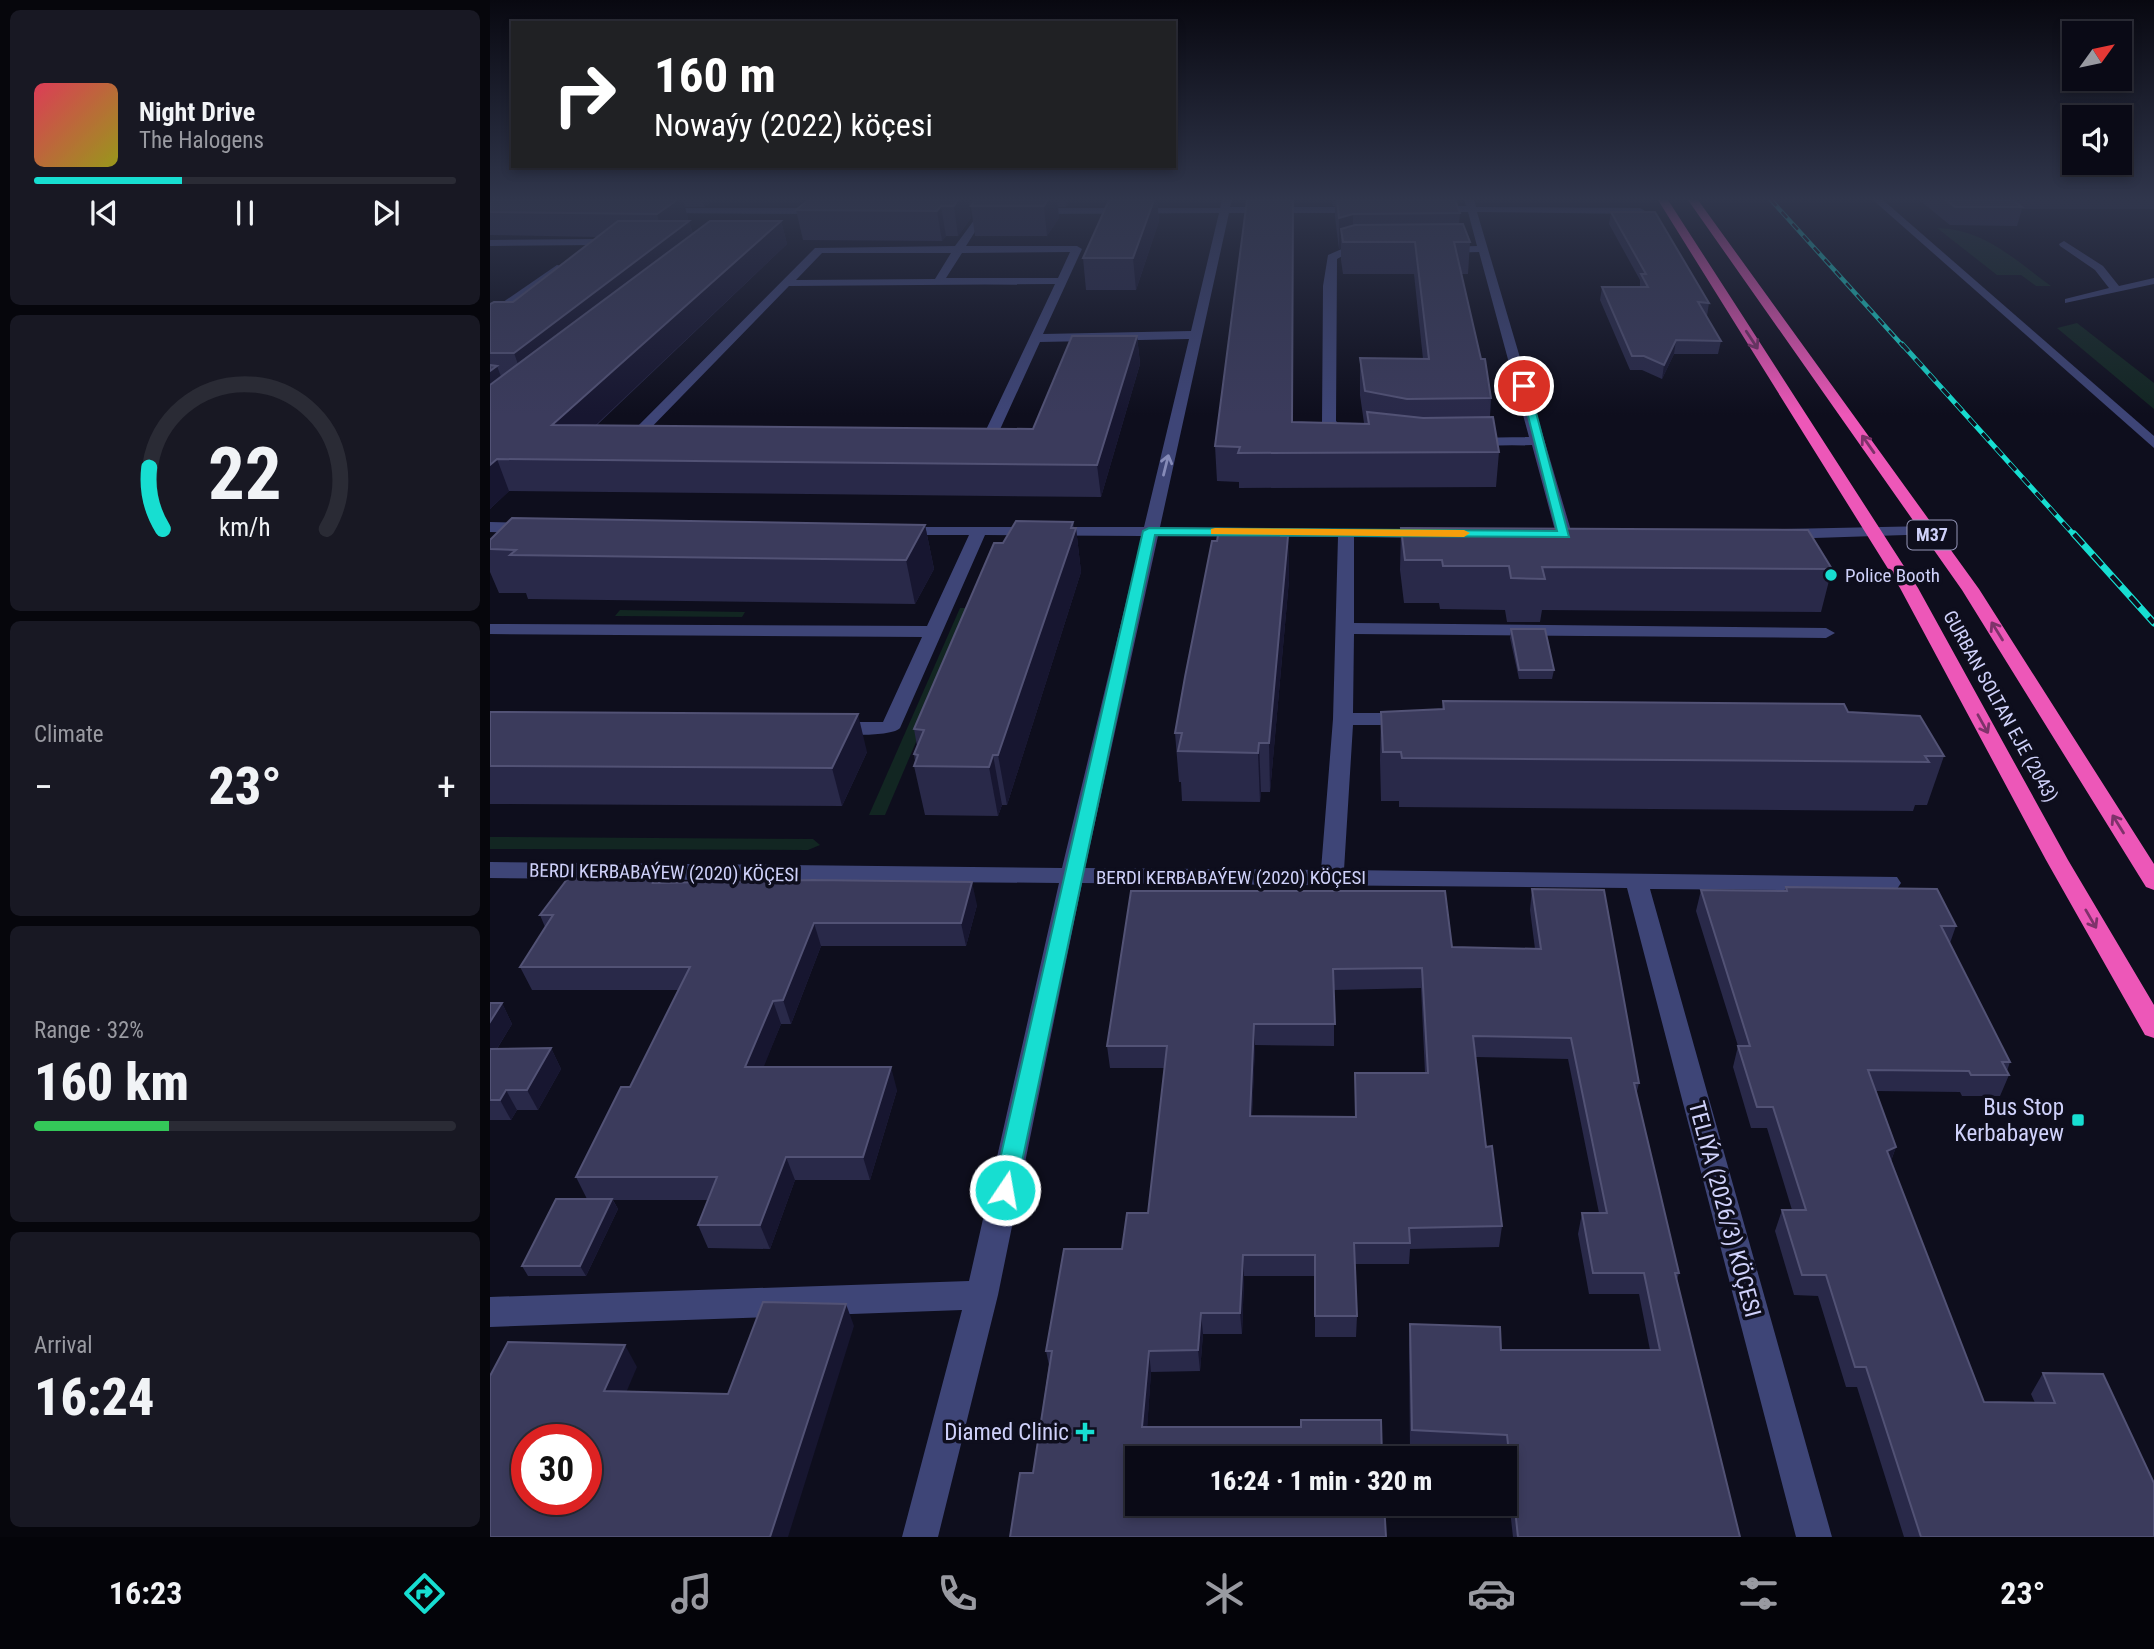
<!DOCTYPE html>
<meta charset="utf-8">
<style>
body{margin:0;font-family:"Roboto Condensed",sans-serif;background:#181823;color:#f1f3f6;height:100vh;display:flex;flex-direction:column;font-size:26px;white-space:nowrap}
*{box-sizing:border-box;margin:0}
p{font-size:23px;color:#999aa1}
.icon{flex:none;width:38px;height:38px;fill:none;stroke:currentColor;stroke-width:2;stroke-linecap:round;stroke-linejoin:round}
.map{position:relative;flex:1;overflow:hidden}
.side{display:flex;flex-direction:column;gap:10px;padding:10px;background:#06060c;width:490px}
.side>*{flex:none}
.top-card{position:absolute;left:21px;top:21px;width:665px;height:147px;border-radius:0px;box-shadow:0 4px 10px #0003,0 0 0 2px #2a2b35;background:#202124;color:#fff;overflow:hidden}
.needle{width:46px;rotate:57deg}
.tools{position:absolute;left:1572px;top:21px;display:grid;gap:14px}
.tools a{display:grid;place-items:center;width:70px;height:70px;border-radius:0px;background:#0a0a16;box-shadow:0 4px 10px #0003,0 0 0 2px #2a2b35;font-size:35px}
.speed{position:absolute;left:21px;top:1424px;display:flex;gap:14px;font-size:35px;font-weight:700;text-align:center}
.speed>*{display:grid;place-content:center;width:91px;height:91px;border-radius:50%;background:#0a0a16;box-shadow:0 4px 10px #0003,0 0 0 2px #2a2b35;line-height:1}
.speed .limit{border:10px solid #d22;background:#fff;color:#111}
.pin{position:absolute;display:grid;place-items:center;width:60px;height:60px;color:#fff;margin:-30px;border:4px solid #fff;border-radius:50%;box-shadow:0 2px 7px #0007}
.me{position:absolute;width:77px;margin:-38px;rotate:12deg;stroke-linejoin:round;filter:drop-shadow(0 0 5px #0008)}
.turn{display:flex;align-items:center;gap:24px;height:147px;padding:0 28px;font-size:32px}
.turn .icon{width:91px;height:91px;stroke-width:2.5}
.turn b{display:block;font-size:49px;line-height:60px}
.big{font-size:52px;font-weight:800;line-height:1.1}
.side .tile{flex:1;display:flex;flex-direction:column;justify-content:center;gap:10px;min-width:0;padding:0 24px;border-radius:10px;background:#181823}
.side .dial{align-items:center;gap:0}
.dial svg{height:182px;overflow:visible;fill:none;stroke:#2a2b35;stroke-width:7;stroke-linecap:round;text-anchor:middle}
.dial text{fill:#f1f3f6;stroke:none}
.song{display:flex;align-items:center;gap:21px}
.cover{width:84px;height:84px;border-radius:10px;background:linear-gradient(135deg,hsl(350 70% 55%),hsl(60 70% 35%))}
.played{height:7px;border-radius:4px;background:linear-gradient(90deg,#17ded1 35%,#2a2b35 35%)}
.keys{display:flex;justify-content:space-around;direction:ltr}
.heat{display:flex;justify-content:space-between;align-items:center;font-size:38px;direction:ltr}
.charge{height:10px;border-radius:5px;background:linear-gradient(90deg,#34c759 32%,#2a2b35 0)}
.trip{position:absolute;left:635px;top:1446px;width:392px;height:70px;border-radius:0px;background:#0a0a16;box-shadow:0 4px 10px #0003,0 0 0 2px #2a2b35;font-weight:800;line-height:70px;text-align:center}
.menu{display:flex;height:112px;justify-content:space-around;align-items:center;background:#040409;color:#999aa1}
.menu .icon{width:49px;height:49px}
.menu .selected{color:#17ded1}
.menu b{font-size:32px;color:#f1f3f6}
main{display:flex;flex:1;min-height:0}
.map>svg:first-child{display:block}
.green{fill:#122622}
.lines{fill:none;stroke-linecap:round;stroke-linejoin:round}
.minor{fill:#3e4577;fill-rule:evenodd}
.highway{fill:#ed57b8;fill-rule:evenodd}
.rail-far2-casing{stroke:#17ded1;stroke-width:4.5}
.rail-far1-casing{stroke:#17ded1;stroke-width:5}
.rail-casing{stroke:#17ded1;stroke-width:7}
.rail-far2{stroke:#0e0e1d;stroke-width:2.5;stroke-dasharray:8;stroke-linecap:butt}
.rail-far1{stroke:#0e0e1d;stroke-width:3.5;stroke-dasharray:10;stroke-linecap:butt}
.rail{stroke:#0e0e1d;stroke-width:4.5;stroke-dasharray:14;stroke-linecap:butt}
.wall{fill:#292949;fill-rule:evenodd}
.shaded-wall{fill:#171630}
.building{fill:#3b3b5c;stroke:#525275;stroke-width:2;fill-rule:evenodd}
.oneway{stroke:#7e326a}
.oneway2{stroke:#868bb8}
.route{fill:#17ded1;stroke:#0f9088;stroke-width:2}
.slow{fill:#f59e0b}
.poi-dot{fill:#17ded1;stroke:#0e0e1d;stroke-width:2.5}
.labels{text-anchor:middle;stroke-width:7;stroke-linejoin:round;paint-order:stroke}
.shield{fill:#0e0e1d;stroke:#9596b8;stroke-width:2}
.shield-label{font-size:18px;font-weight:bold;fill:#cfd1fa}
.poi-label{font-size:19px;fill:#cfd1fa;stroke:#0e0e1d;text-anchor:start}
.street-label{font-size:19px;fill:#cfd1fa;stroke:#0e0e1d}
.near-poi-label{font-size:23px;fill:#cfd1fa;stroke:#0e0e1d;text-anchor:end}
.near-street-label{font-size:23px;fill:#cfd1fa;stroke:#0e0e1d}
</style>
<main>
<section class="side">
<div class="tile">
<div class="song"><i class="cover"></i><div><b>Night Drive</b><p>The Halogens</p></div></div>
<div class="played"></div>
<div class="keys"><svg class="icon" aria-label="previous" viewBox="0 0 24 24"><path d="M18 5L8 12l10 7zM5 5v14"/></svg><svg class="icon" aria-label="pause" viewBox="0 0 24 24"><path d="M8 5v14M16 5v14"/></svg><svg class="icon" aria-label="next" viewBox="0 0 24 24"><path d="M6 5l10 7-10 7zM19 5v14"/></svg></div>
</div>
<div class="tile dial"><svg viewBox="0 0 100 80">
<path d="M14 69A42 42 0 1 1 86 69"/>
<path d="M14 69A42 42 0 0 1 8 42" stroke="#17ded1"/>
<text x="50" y="56" font-size="32" font-weight="700">22</text>
<text x="50" y="72" font-size="11">km/h</text>
</svg></div>
<div class="tile"><p>Climate</p>
<div class="heat"><a>−</a><b class="big">23°</b><a>+</a></div>
</div>
<div class="tile"><p>Range · 32%</p><b class="big">160 km</b><div class="charge"></div></div>
<div class="tile"><p>Arrival</p><b class="big">16:24</b></div>
</section>
<div class="map">
<svg width="1664" height="1537" viewBox="0 0 1664 1537">
<rect width="100%" height="100%" fill="#0e0e1d"/>
<g class="green">
<path d="M1447,228C1494,229 1524,259 1561,286H1546L1531,275H1507Z"/>
<path d="M1587,323L1664,383V409L1567,328Z"/>
<path d="M470,608H483L395,815H379Z"/>
<path d="M130,610L255,612L252,617L125,616Z"/>
<path d="M0,837L323,839L330,845L318,850L0,849Z"/>
</g>
<g class="lines">
<g class="minor">
<path d="M732,200H742L740,207H873L878,210L873,213H739L670,527L945,530L947,533L939,538L864,537V623L1336,628L1345,633L1336,638L864,634L863,713H920L930,719L920,725H863L854,870L1407,877L1411,883L1407,889L1399,891L1160,889L1342,1537H1306L1137,888L592,883L508,1295L448,1537H412L472,1310L0,1327V1297L479,1281L569,883L0,878V862L572,868L652,536L495,535L410,728C403,737 342,737 335,728L345,722H393L432,637L0,634V624L437,626L479,535H408L402,533V527H654L699,339L550,342L507,436L500,440L141,444L134,440L325,248L465,246L493,208L498,211L476,246H587L592,249L553,334L701,331L729,213L541,214L536,211L541,208H730ZM580,252L568,278H456L472,253ZM332,253H461L445,279L306,280ZM565,284L495,432L153,436L299,286ZM668,536L848,537L843,719L831,870L595,868Z"/>
<path d="M974,200H984L986,207L1150,208L1155,211L1150,214L987,212L1082,534L1080,537H1068L1066,534L1042,445L980,446L973,442L980,438L1039,437L989,252L953,253L948,250L953,247L987,246L978,212H940L935,209L940,206H976Z"/>
<path d="M1383,200H1393L1664,436V448Z"/>
<path d="M170,208H334L339,211L334,214L167,213Z"/>
<path d="M0,240L107,239L112,242L107,245L0,246Z"/>
<path d="M1574,241L1613,266L1629,286L1664,278V284L1575,303V299L1619,288L1605,270L1570,246L1569,244Z"/>
<path d="M879,247L884,250L883,252L856,254L847,259L846,421L852,427L869,433V439C855,441 841,433 832,422L833,286L838,255L854,248Z"/>
<path d="M67,265L76,267L0,320V311Z"/>
<path d="M0,522L40,523L48,528L40,533L0,532Z"/>
<path d="M1440,526L1448,531L1446,534L1294,539L1286,534L1294,529Z"/>
</g>
<g class="highway">
<path d="M1168,200H1178L1428,588L1578,860L1664,1005V1038L1655,1035L1556,860L1410,588Z"/>
<path d="M1198,200H1208L1489,589L1664,864V890L1656,887L1472,590Z"/>
</g>
<defs>
<path id="rail-far2" d="M1281,200L1413,346"/>
<path id="rail-far1" d="M1412,344L1585,536"/>
<path id="rail" d="M1584,534L1664,623"/>
</defs>
<use href="#rail-far2" class="rail-far2-casing"/>
<use href="#rail-far1" class="rail-far1-casing"/>
<use href="#rail" class="rail-casing"/>
<use href="#rail-far2" class="rail-far2"/>
<use href="#rail-far1" class="rail-far1"/>
<use href="#rail" class="rail"/>
</g>
<g class="wall">
<path d="M0,200H224L214,207H195L198,219L196,221H199L203,234L291,221L297,244L106,426L543,429L647,336L650,364L611,497L19,491L0,509V304L23,302L108,237L0,235Z"/>
<path d="M318,200H580L576,207H568L569,218L557,236H485L481,207H479L481,218L468,236H456L452,241L313,240L306,210Z"/>
<path d="M619,200H667L669,221L646,290H596L593,258Z"/>
<path d="M842,200H965L970,213L969,224L980,242L978,274H971L991,359L1001,398L1000,417L1009,452L1006,487L749,488V482L727,481L725,446L803,422L874,423L870,395V358L933,359L924,274H853L851,260V248L849,249L845,217V206H843Z"/>
<path d="M1429,200H1664V209H1532L1527,226L1460,225Z"/>
<path d="M1121,212L1219,303L1217,316H1216L1231,341L1228,354H1184L1172,379L1152,370H1140L1110,300L1112,287H1150V280L1119,224Z"/>
<path d="M583,522L584,528H586L591,572L517,805H512L508,816L435,815L424,766L425,762L424,754L427,746L424,729L513,543Z"/>
<path d="M435,525L444,569L425,604L38,599L36,593H9L0,572V540Z"/>
<path d="M911,528L1342,569L1331,612L1052,610L1050,622H1017L1015,610L950,609L949,603H914L910,570Z"/>
<path d="M792,530V536H798L799,580L780,792H771L770,802L692,801L691,782H689L685,733L727,541Z"/>
<path d="M1021,629L1064,670L1062,679H1029L1020,638Z"/>
<path d="M953,701L1358,712L1454,756L1437,805H1425L1423,811L909,807V801H891L890,760L891,712L952,709Z"/>
<path d="M0,712L377,752L352,806L0,804Z"/>
<path d="M168,883L487,905L476,946H331L301,1024H291L273,1067L407,1090L380,1180H305L280,1249L218,1248L208,1225L218,1200H123L128,1209L96,1276H38L32,1266L97,1199L86,1177L140,1087L189,990H42L30,967L55,927L50,915Z"/>
<path d="M1296,887L1466,926L1460,943L1520,1062L1517,1071L1519,1075L1510,1096H1472L1470,1092L1385,1091L1406,1147L1401,1161L1494,1402L1545,1403L1541,1394L1553,1373L1664,1537H1414L1367,1387H1356L1328,1296L1304,1295L1285,1231L1292,1210H1302L1277,1128H1261L1243,1067L1248,1046L1206,911L1211,890L1294,891Z"/>
<path d="M1042,889L1149,1083L1146,1095L1189,1273L1187,1280L1250,1537H1023L1014,1456L920,1450L919,1345L920,1324L1011,1350H1160L1149,1294H1099L1088,1234L1092,1213H1109L1078,1059L985,1057L996,1147L1012,1226L1009,1247L920,1249L919,1264H865L867,1316L866,1337H825V1276H754L752,1334H713L710,1371L661,1372L657,1427H811L891,1420L543,1473L559,1365L556,1351L658,1213L675,1068H620L617,1046L641,891L962,947L1045,949L1040,910ZM931,988L935,1073H865V1117L762,1116L765,1045L844,1046V990Z"/>
<path d="M0,1003H12L22,1024L7,1049L61,1048L71,1069L48,1110H27L21,1120H0Z"/>
</g>
<g class="shaded-wall">
<path d="M187,200H193L198,219L173,237L167,214Z"/>
<path d="M212,200H224L214,207Z"/>
<path d="M468,200H478L481,218L468,236L464,206Z"/>
<path d="M558,200H567L569,218L557,236L554,206Z"/>
<path d="M575,200H580L576,207Z"/>
<path d="M664,200H667L669,221L646,290L643,258Z"/>
<path d="M451,206L456,236L452,241L447,211Z"/>
<path d="M863,214V242L851,229V248L849,249V218Z"/>
<path d="M199,221L206,245L34,381L24,353Z"/>
<path d="M291,221L297,244L73,456L62,425Z"/>
<path d="M647,336L650,364L611,497L607,465Z"/>
<path d="M1186,340L1184,354L1172,379L1174,365Z"/>
<path d="M7,366L18,395L0,409V371Z"/>
<path d="M7,459L19,491L0,509V465Z"/>
<path d="M583,522L584,531L586,528L591,572L517,805L508,755Z"/>
<path d="M435,525L444,569L425,604L416,560Z"/>
<path d="M798,536L799,580L780,792L779,743Z"/>
<path d="M368,714L377,752L352,806L342,768Z"/>
<path d="M769,743L771,792L770,802L768,753Z"/>
<path d="M503,755L512,805L508,816L499,767Z"/>
<path d="M482,882L487,905L476,946L471,923Z"/>
<path d="M324,923L331,946L301,1024L293,1000Z"/>
<path d="M283,1001L291,1024L264,1091L255,1067Z"/>
<path d="M12,1003L22,1024L0,1060V1022Z"/>
<path d="M764,1024L765,1045L761,1138L760,1116Z"/>
<path d="M61,1048L71,1069L48,1110L37,1090Z"/>
<path d="M401,1067L407,1090L380,1180L373,1157Z"/>
<path d="M16,1090L27,1110L21,1120L10,1100Z"/>
<path d="M1406,1147L1398,1168L1397,1151Z"/>
<path d="M296,1157L305,1180L280,1249L270,1225Z"/>
<path d="M122,1199L128,1209L96,1276L90,1266Z"/>
<path d="M753,1255L754,1276L752,1334L750,1313Z"/>
<path d="M356,1304L364,1326L298,1537H280Z"/>
<path d="M711,1313L713,1334L710,1371L708,1350Z"/>
<path d="M135,1345L147,1367L127,1414L114,1391Z"/>
<path d="M659,1351L661,1372L656,1447L652,1427Z"/>
</g>
<g class="building">
<path d="M0,200H187L167,214L0,212Z"/>
<path d="M318,200H468L464,206H451L447,211L306,210Z"/>
<path d="M485,200H558L554,206H481Z"/>
<path d="M619,200H664L643,258H593Z"/>
<path d="M757,200H803L802,422L879,424L877,412L933,418L1003,417L1009,452L748,453L750,447L725,446Z"/>
<path d="M847,200H965L970,213L863,214L849,218Z"/>
<path d="M1456,200H1522L1532,207H1465Z"/>
<path d="M1121,212H1165L1219,303L1208,302L1231,341L1186,340L1174,365L1154,356H1142L1112,287H1158L1151,274H1156Z"/>
<path d="M128,221H199L24,353H0V304L4,302H23Z"/>
<path d="M220,221H291L62,425L543,429L582,336H647L607,465L7,459L0,465V385Z"/>
<path d="M973,224L980,242H964L991,359H995L1001,398L917,399L875,391L870,358L939,359L925,242H853L851,229L865,225Z"/>
<path d="M0,365L7,366L0,371Z"/>
<path d="M22,518L435,525L416,560L20,555L26,550L0,549V540Z"/>
<path d="M526,521L583,522L581,528H586L508,755H503L499,767L424,766L428,755L424,754L434,730L424,729L504,543H513Z"/>
<path d="M911,528L1318,530L1342,569L1052,567L1055,579L1021,578L1019,566H953L952,560H915Z"/>
<path d="M729,529L792,530L791,536H798L779,743H769L768,753L688,751L692,733H685L695,677L722,541H727Z"/>
<path d="M1021,629H1055L1064,670H1029Z"/>
<path d="M953,701L1354,704L1358,712L1430,716L1454,756H1435L1439,762L912,758L911,752H893L891,712L954,709Z"/>
<path d="M0,712L368,714L342,768L0,766Z"/>
<path d="M78,878H166L163,883L323,880L482,882L471,923H324L293,1000L283,1001L255,1067H401L373,1157H296L270,1225H208L227,1177H86L131,1087H140L200,967H30L63,915H50Z"/>
<path d="M1296,887L1447,889L1466,926H1451L1520,1062H1512L1519,1075H1481L1479,1071L1378,1070L1406,1147L1397,1151L1494,1402L1565,1403L1553,1373L1613,1374L1664,1483V1537H1431L1376,1367H1365L1336,1275H1312L1292,1210H1316L1283,1107H1267L1248,1046H1260L1211,890L1297,891Z"/>
<path d="M1042,889L1114,890L1149,1083H1144L1189,1273H1185L1250,1537H1028L1017,1435L922,1430L920,1324L1010,1327L1011,1350H1170L1154,1273H1103L1092,1213H1117L1081,1038L983,1036L996,1147L1002,1146L1012,1226L919,1228L920,1243H864L867,1316H825V1255H753L750,1313H711L708,1350L659,1351L652,1427H811V1420H891L892,1458H648V1503H894L896,1537H520L530,1473H543L562,1351H556L574,1249H632L637,1213H658L677,1046H617L641,891H955L962,947L1051,949ZM932,968L938,1073H865L866,1117L760,1116L764,1024H845L843,969Z"/>
<path d="M0,1003H12L0,1022Z"/>
<path d="M61,1048L37,1090H16L10,1100H0V1049Z"/>
<path d="M66,1199H122L90,1266H32Z"/>
<path d="M273,1302L356,1304L280,1537H0V1376L18,1342L135,1345L114,1391L238,1394ZM37,1440H96V1500H37Z"/>
</g>
<defs><path id="oneway-shaft" d="M-6 0H5M1.5-3L5.5 0L1.5 3" fill="none" stroke-width="1.6" stroke-linecap="round" stroke-linejoin="round" transform="scale(1.75)"/></defs>
<g class="oneway">
<use href="#oneway-shaft" transform="translate(1262 340) rotate(57)"/>
<use href="#oneway-shaft" transform="translate(1378 444) rotate(-125)"/>
<use href="#oneway-shaft" transform="translate(1507 631) rotate(-122)"/>
<use href="#oneway-shaft" transform="translate(1493 724) rotate(61)"/>
<use href="#oneway-shaft" transform="translate(1628 824) rotate(-122)"/>
<use href="#oneway-shaft" transform="translate(1601 919) rotate(60)"/>
</g>
<use class="oneway2" href="#oneway-shaft" transform="translate(676 465) rotate(-76)"/>
<linearGradient id="sky" x2="0" y2="1"><stop stop-color="#080810"/><stop offset="0.48" stop-color="#30364c"/><stop offset="1" stop-color="#30364c" stop-opacity="0"/></linearGradient>
<rect width="1664" height="415" fill="url(#sky)"/>
<path class="route" d="M1030,384L1039,386L1079,537L665,535L526,1190L523,1197L515,1200L507,1197L503,1190L653,531L659,528L1067,531Z"/>
<path class="slow" d="M725,528L974,530L980,533L974,537L721,534V529Z"/>
<g class="poi-dot">
<circle cx="1341" cy="575" r="7"/>
<rect x="1581" y="1113" width="14" height="14" rx="3.5"/>
<path d="M591.5 1421.5h7v7h7v7h-7v7h-7v-7h-7v-7h7z"/>
</g>
<g class="labels">
<rect class="shield" x="1417.5" y="520.5" width="49" height="29" rx="5"/>
<g class="shield-label">
<text x="1442" y="541">M37</text>
</g>
<g class="poi-label">
<text x="1355" y="582">Police Booth</text>
</g>
<g class="street-label">
<text transform="translate(1511 706) rotate(61)" y="7">GURBAN SOLTAN EJE (2043)</text>
<text transform="translate(174 872) rotate(1)" y="7">BERDI KERBABAÝEW (2020) KÖÇESI</text>
<text x="741" y="884">BERDI KERBABAÝEW (2020) KÖÇESI</text>
</g>
<g class="near-poi-label">
<text x="1574" y="1115">Bus Stop<tspan x="1574" dy="26">Kerbabayew</tspan></text>
<text x="579" y="1440">Diamed Clinic</text>
</g>
<g class="near-street-label">
<text transform="translate(1235 1209) rotate(75)" y="8">TELIÝA (2026/3) KÖÇESI</text>
</g>
</g>
</svg>
<div class="tools">
<a><svg class="needle" viewBox="-14 -14 28 28"><path d="M0-13l5 13h-10z" fill="#e53935"/><path d="M0 13l5-13h-10z" fill="#999aa1"/></svg></a>
<a><svg class="icon" aria-label="sound" viewBox="0 0 24 24"><path d="M4 9h4l5-4v14l-5-4H4zM17 9q2 3 0 6"/></svg></a>
</div>
<div class="speed"><div class="limit">30</div></div>
<div class="pin" style="left:1034px;top:386px;background:#d93025"><svg class="icon" aria-label="arrive" viewBox="0 0 24 24"><path d="M6 21V4h12l-3 4 3 4H6"/></svg></div>
<svg class="me" style="left:515px;top:1190px" viewBox="-20 -20 40 40"><circle r="17" fill="#17ded1" stroke="#fff" stroke-width="3"/><path d="M0-11L8 9 0 5-8 9z" fill="#fff"/></svg>
<div class="trip">16:24 · 1 min · 320 m</div>
<div class="top-card">
<div class="turn"><svg class="icon" aria-label="right" viewBox="0 0 24 24"><path d="M7 20v-9h11M14 6l5 5-5 5"/></svg><div><b>160 m</b>Nowaýy (2022) köçesi</div></div>
</div>
</div>
</main>
<nav class="menu">
<b>16:23</b>
<svg class="icon selected" aria-label="directions" viewBox="0 0 24 24"><path d="M12 3l9 9-9 9-9-9zM9 14v-3h6M13 9l2 2-2 2"/></svg>
<svg class="icon" aria-label="music" viewBox="0 0 24 24"><path d="M9 18V5l10-2v13"/><circle cx="6" cy="18" r="3"/><circle cx="16" cy="16" r="3"/></svg>
<svg class="icon" aria-label="phone" viewBox="0 0 24 24"><path d="M5 4h4l2 5-3 2q2 4 5 5l2-3 5 2v4C11 20 4 13 5 4z"/></svg>
<svg class="icon" aria-label="climate" viewBox="0 0 24 24"><path d="M12 3v18M4 7l16 10M4 17L20 7"/></svg>
<svg class="icon" aria-label="car" viewBox="0 0 24 24"><path d="M5 17H2v-5l4-1 3-4h7l3 4 3 1v5h-3M9 17h6M6 11h13"/><circle cx="7" cy="17" r="2"/><circle cx="17" cy="17" r="2"/></svg>
<svg class="icon" aria-label="filters" viewBox="0 0 24 24"><path d="M4 7h16M4 17h16"/><circle cx="9" cy="7" r="2"/><circle cx="15" cy="17" r="2"/></svg>
<b>23°</b>
</nav>
